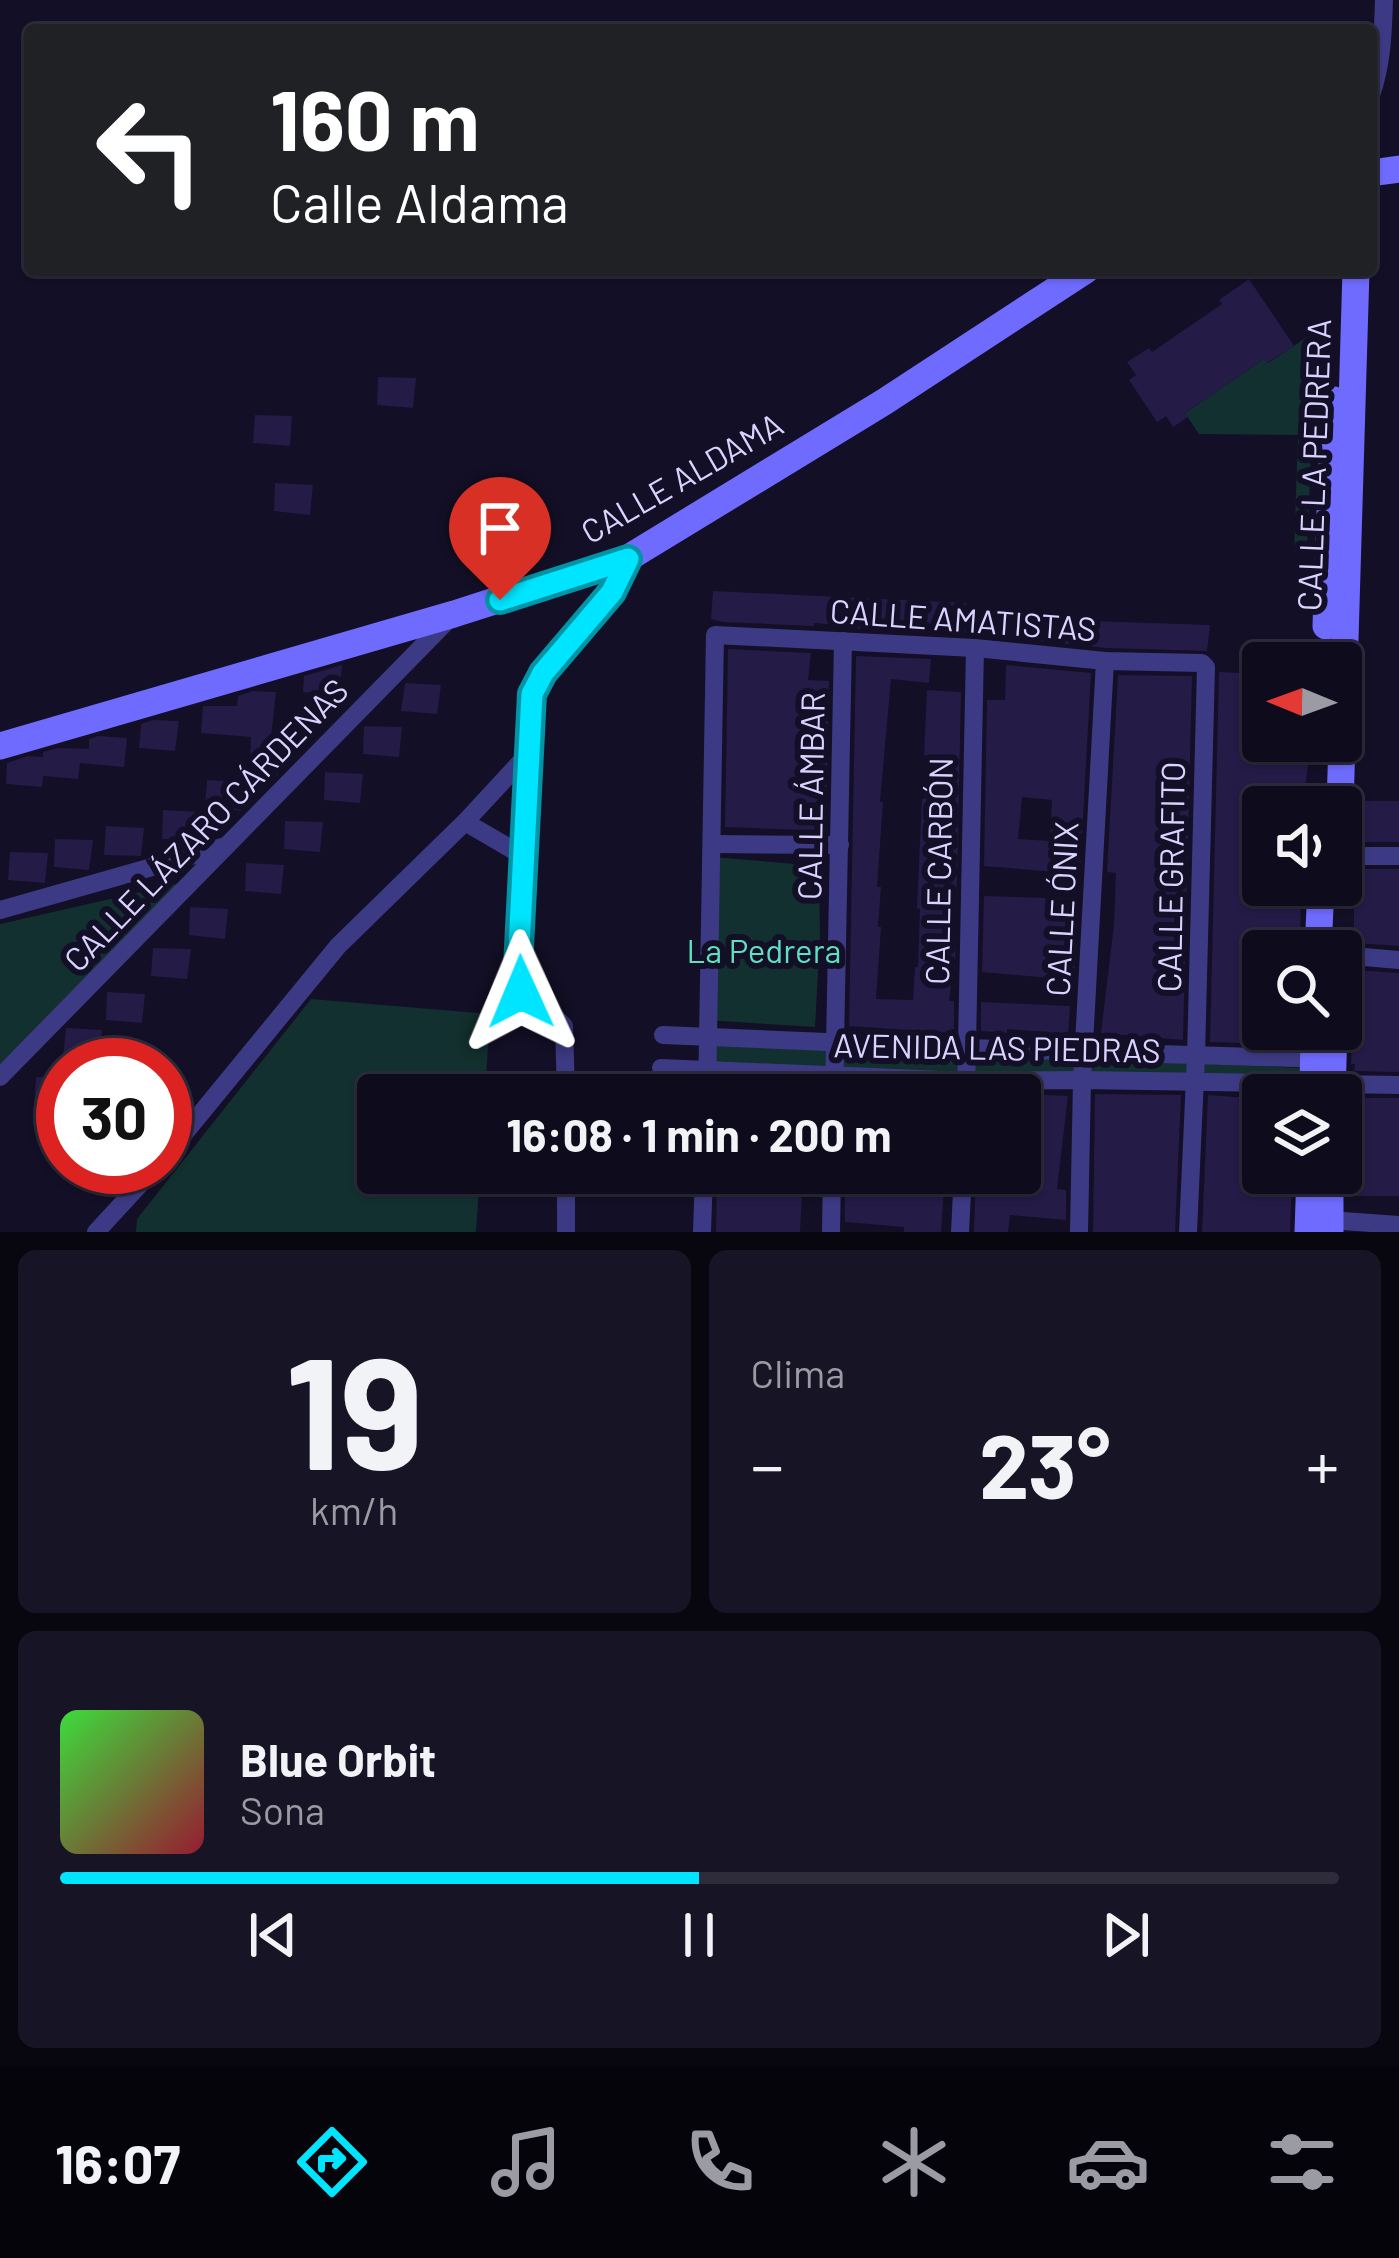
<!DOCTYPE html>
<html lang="es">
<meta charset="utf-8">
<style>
body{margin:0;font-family:Barlow,sans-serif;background:#171425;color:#f1f3f6;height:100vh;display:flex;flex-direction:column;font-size:45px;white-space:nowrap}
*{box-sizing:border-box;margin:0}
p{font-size:39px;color:#9b9ba3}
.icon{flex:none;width:66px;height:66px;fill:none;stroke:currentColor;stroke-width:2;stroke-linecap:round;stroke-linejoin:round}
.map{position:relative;height:1232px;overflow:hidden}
.details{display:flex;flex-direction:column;gap:18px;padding:18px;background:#08060f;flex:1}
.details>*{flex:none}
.hud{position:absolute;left:24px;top:24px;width:1353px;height:252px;border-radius:12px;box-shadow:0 3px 9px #0004,0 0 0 3px #2e2b3b;background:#202124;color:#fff;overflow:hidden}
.needle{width:78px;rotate:271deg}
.controls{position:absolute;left:1242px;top:642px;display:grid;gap:24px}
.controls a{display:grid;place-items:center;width:120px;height:120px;border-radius:12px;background:#0e0b1c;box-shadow:0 3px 9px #0004,0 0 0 3px #2e2b3b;font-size:60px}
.speed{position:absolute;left:36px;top:1038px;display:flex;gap:24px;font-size:60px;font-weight:700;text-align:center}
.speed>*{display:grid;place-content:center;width:156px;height:156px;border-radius:50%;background:#0e0b1c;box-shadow:0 3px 9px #0004,0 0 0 3px #2e2b3b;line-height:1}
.speed .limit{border:18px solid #d22;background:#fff;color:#111}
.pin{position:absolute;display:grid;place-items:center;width:102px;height:102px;color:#fff;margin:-123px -51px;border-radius:50% 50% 50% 0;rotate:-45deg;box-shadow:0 0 12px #0007}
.pin .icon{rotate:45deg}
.me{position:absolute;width:132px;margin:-66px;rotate:359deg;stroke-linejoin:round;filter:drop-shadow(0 0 9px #0008)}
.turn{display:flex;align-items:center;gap:42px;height:252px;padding:0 48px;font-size:54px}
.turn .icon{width:156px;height:156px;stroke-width:2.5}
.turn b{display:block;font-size:84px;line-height:102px}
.big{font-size:90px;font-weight:700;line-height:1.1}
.details .tile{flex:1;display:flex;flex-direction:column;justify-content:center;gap:18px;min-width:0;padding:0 42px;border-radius:18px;background:#171425}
.details .dial{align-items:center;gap:0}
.dial b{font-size:156px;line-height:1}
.song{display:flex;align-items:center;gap:36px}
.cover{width:144px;height:144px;border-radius:18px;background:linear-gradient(135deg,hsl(120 70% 55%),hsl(350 70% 35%))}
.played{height:12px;border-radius:6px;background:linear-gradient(90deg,#00e5ff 50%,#2e2b3b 50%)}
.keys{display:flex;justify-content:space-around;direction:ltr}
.heat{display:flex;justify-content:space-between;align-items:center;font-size:66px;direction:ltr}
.details .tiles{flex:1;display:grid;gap:18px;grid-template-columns:1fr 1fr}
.tile:last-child{grid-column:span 2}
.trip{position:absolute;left:357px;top:1074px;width:684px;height:120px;border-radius:12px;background:#0e0b1c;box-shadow:0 3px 9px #0004,0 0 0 3px #2e2b3b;font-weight:700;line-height:120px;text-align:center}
.tabs{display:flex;height:192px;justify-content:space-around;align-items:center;background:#06040b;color:#9b9ba3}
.tabs .icon{width:84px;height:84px}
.tabs .selected{color:#00e5ff}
.tabs b{font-size:54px;color:#f1f3f6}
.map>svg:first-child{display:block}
.green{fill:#12302f}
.building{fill:#241b47;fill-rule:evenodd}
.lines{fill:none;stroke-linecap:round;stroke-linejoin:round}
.minor{stroke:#3d3a85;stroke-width:18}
.secondary{stroke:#6f6bff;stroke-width:27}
.route-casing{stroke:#0095a6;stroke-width:30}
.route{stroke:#00e5ff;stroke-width:21}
.labels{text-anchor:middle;stroke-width:12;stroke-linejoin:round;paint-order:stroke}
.street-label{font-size:33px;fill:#d9d4ff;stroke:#130f26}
.park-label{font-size:33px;fill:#5fe0c0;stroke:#130f26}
</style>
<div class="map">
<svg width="1399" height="1232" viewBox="0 0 1399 1232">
<rect width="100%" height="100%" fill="#130f26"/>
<g class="green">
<path d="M1316,331L1307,551L1294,552L1298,435L1199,434L1185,413L1264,359L1268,363Z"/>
<path d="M713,857L819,866L820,935L815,1027L705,1020Z"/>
<path d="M185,882L0,1065V924Z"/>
<path d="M311,999L490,1014L485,1095H378V1173H480L476,1232H136L137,1219Z"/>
<path d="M705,1044L1301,1068L1302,1080L705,1066Z"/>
</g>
<g class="building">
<path d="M1249,279L1294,346L1267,363L1264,359L1185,413L1188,417L1173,427L1166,416L1157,422L1129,380L1136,375L1127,362L1149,348L1152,352L1222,304L1219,300Z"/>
<path d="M378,377L416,378L413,408L377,405Z"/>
<path d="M255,415L292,416L290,446L253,443Z"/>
<path d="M275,483L313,485L310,515L274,511Z"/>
<path d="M713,591L966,603L965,608L1062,614L1061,620L1210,625L1207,651L1106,648L934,630V632L852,628V626L814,623V626L723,622L711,619Z"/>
<path d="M728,649L811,653L808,680L829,681L826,831L725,827Z"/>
<path d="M856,656L931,659L929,683L891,679L880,802H883L877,887H881L878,927H881L876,999L913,1000L915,967H918L920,909L917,908L922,799H925L928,756L924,755L927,690L961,692L955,969H953L949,1001H954V1029H951V1033L849,1026Z"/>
<path d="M342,665L339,695L303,692L304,676Z"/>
<path d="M1006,665L1091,673L1080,874L984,866L987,700H1005ZM1022,797L1052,800L1050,841L1018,839Z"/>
<path d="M1219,672L1260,674L1255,715H1259L1256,741H1308L1307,747H1310L1303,807L1256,805L1250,885H1301L1300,951H1253L1244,1043L1210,1042Z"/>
<path d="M1118,675L1192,676L1183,1040L1101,1033L1114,925L1116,873L1107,872Z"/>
<path d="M405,683L441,685L437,714L401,711Z"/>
<path d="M253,691L276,692L270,747H288L286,766L276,776L249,774L251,737L201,733L203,706H237L238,696Z"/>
<path d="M153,720L179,721L175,751L139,748L141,724Z"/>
<path d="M364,726L402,727L399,757L363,754Z"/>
<path d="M98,736L127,738L124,767L80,763L78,779L43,776L42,787L6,784L7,763L28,756L43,757V752L58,748L89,749V739Z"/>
<path d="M325,772L363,774L360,803L324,800Z"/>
<path d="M207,780L244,782L241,811L205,808Z"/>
<path d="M1358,801H1399V842H1354V833L1342,832V825L1349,822L1356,815Z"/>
<path d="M163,810L201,812L198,840L162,839Z"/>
<path d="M285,821L323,822L320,852L284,849Z"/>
<path d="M106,826L144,828L141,856L104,855Z"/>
<path d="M55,839L93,840L89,870L54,867Z"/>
<path d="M10,852L48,853L45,883L8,880Z"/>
<path d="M246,863L284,865L281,894L245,891Z"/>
<path d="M1354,869H1399V946L1354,943Z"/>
<path d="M984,896L1077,899L1074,980L982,972Z"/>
<path d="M190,907L228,909L225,939L189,935Z"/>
<path d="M153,948L191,949L187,979L151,976Z"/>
<path d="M1355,970L1399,973V1072L1354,1071L1355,1064H1351Z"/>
<path d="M107,992L145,994L142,1023L106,1020Z"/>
<path d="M981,1002L1070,1006L1068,1034L1007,1029V1033L981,1031Z"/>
<path d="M66,1028L102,1030L99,1060L63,1057Z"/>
<path d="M36,1077L63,1078V1108L34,1105Z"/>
<path d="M1029,1094L1068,1096L1057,1189L1066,1190V1220L1010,1215L1008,1232H974L976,1173H1023Z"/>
<path d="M1095,1094L1181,1095L1175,1232H1093Z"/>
<path d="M1208,1095L1263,1099V1174L1292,1176L1290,1232H1202Z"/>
<path d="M1353,1098H1399V1196H1349Z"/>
<path d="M717,1173H803L800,1232H716Z"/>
<path d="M845,1173H945L941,1232H904V1227L845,1222Z"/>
</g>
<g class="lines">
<g class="minor">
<path d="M1371,95C1382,64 1383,33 1384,0"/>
<path d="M465,822L525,857"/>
<path d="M713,844L840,845"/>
<path d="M1341,856H1399"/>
<path d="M0,910L226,846"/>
<path d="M1341,955L1399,960"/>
<path d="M663,1035L966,1048L1323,1059"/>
<path d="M661,1068L966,1081L1082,1080L1399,1085"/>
<path d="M0,1077L451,617"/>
<path d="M566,1095L564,1026C537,996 525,1020 518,967L532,693L543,673L612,592L628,558"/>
<path d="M707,1095L715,635L975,648L1105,661L1202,663L1206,667L1196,1056L1188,1232"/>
<path d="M834,1095L843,641"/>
<path d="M966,1095L975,648"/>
<path d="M165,1157L338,946L465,822L528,754"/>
<path d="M1329,1220L1399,1225"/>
<path d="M96,1232L156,1167"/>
<path d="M566,1232V1173"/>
<path d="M702,1232L704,1173"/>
<path d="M831,1232L832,1173"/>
<path d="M960,1232L963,1173"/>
<path d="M1079,1232L1082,1080L1105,661"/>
</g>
<g class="secondary">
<path d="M1371,173L1399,169"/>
<path d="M1326,626L1334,400"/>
<path d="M0,746L454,614L628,558L884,402L1086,270"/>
<path d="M1340,807L1356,270"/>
<path d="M1318,951L1321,885"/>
<path d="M1313,1095L1314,1029"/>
<path d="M1332,1095L1334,1029"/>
<path d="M1308,1232L1310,1173"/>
<path d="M1330,1232V1173"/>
</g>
</g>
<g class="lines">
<defs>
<path id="route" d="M500,600L628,559L612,592L543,673L532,694L518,967L521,992"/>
</defs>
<use href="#route" class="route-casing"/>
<use href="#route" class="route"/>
</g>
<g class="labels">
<g class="street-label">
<text transform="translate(1314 465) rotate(-88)" y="12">CALLE LA PEDRERA</text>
<text transform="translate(682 478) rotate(-30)" y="12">CALLE ALDAMA</text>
<text transform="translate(963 620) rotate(4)" y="12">CALLE AMATISTAS</text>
<text transform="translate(811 796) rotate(-89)" y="12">CALLE ÁMBAR</text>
<text transform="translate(206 825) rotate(-46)" y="12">CALLE LÁZARO CÁRDENAS</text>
<text transform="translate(939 871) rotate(-89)" y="12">CALLE CARBÓN</text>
<text transform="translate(1171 877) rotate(-89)" y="12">CALLE GRAFITO</text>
<text transform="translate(1062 909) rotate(-87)" y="12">CALLE ÓNIX</text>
<text transform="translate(997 1048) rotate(1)" y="12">AVENIDA LAS PIEDRAS</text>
</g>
<g class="park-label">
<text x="764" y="963">La Pedrera</text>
</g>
</g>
</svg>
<div class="controls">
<a><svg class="needle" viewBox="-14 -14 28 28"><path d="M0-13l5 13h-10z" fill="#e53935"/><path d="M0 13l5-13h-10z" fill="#9b9ba3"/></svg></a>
<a><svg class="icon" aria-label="sound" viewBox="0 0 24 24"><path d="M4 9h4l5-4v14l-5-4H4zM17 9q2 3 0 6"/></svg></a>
<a><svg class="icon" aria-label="search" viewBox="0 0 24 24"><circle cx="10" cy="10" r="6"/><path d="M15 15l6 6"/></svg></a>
<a><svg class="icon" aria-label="layers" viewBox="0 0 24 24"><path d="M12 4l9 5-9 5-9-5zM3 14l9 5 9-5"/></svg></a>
</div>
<div class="speed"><div class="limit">30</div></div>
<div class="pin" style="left:500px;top:600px;background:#d93025"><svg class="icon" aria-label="arrive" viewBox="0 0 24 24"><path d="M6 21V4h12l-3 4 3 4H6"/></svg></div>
<svg class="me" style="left:521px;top:992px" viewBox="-20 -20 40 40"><path d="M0-17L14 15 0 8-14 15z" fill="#00e5ff" stroke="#fff" stroke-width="4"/></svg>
<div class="trip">16:08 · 1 min · 200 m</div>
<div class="hud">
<div class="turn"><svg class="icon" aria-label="left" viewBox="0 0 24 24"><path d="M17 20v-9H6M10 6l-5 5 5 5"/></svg><div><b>160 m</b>Calle Aldama</div></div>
</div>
</div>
<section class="details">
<div class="tiles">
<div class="tile dial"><b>19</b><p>km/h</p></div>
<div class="tile"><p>Clima</p>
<div class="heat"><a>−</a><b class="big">23°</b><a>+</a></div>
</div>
<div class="tile">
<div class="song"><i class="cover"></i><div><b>Blue Orbit</b><p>Sona</p></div></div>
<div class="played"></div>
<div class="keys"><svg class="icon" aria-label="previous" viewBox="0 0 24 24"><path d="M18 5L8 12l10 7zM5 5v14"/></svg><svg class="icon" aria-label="pause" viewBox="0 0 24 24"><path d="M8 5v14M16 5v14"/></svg><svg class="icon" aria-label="next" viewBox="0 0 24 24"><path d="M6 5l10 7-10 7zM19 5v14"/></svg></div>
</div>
</div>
</section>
<nav class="tabs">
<b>16:07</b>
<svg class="icon selected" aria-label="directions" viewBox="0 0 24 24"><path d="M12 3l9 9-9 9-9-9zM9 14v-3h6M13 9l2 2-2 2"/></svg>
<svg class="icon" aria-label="music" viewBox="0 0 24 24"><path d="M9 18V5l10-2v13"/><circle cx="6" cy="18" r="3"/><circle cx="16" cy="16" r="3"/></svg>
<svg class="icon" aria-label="phone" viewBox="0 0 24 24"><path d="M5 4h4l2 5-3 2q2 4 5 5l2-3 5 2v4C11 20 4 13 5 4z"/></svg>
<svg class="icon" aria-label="climate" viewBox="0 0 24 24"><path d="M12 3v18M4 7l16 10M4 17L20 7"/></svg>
<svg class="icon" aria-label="car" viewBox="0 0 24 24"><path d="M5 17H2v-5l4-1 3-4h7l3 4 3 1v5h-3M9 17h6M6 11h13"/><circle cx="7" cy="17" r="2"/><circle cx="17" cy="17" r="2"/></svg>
<svg class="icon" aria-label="filters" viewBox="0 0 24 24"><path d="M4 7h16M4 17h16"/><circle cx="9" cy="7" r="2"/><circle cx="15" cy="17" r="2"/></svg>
</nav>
